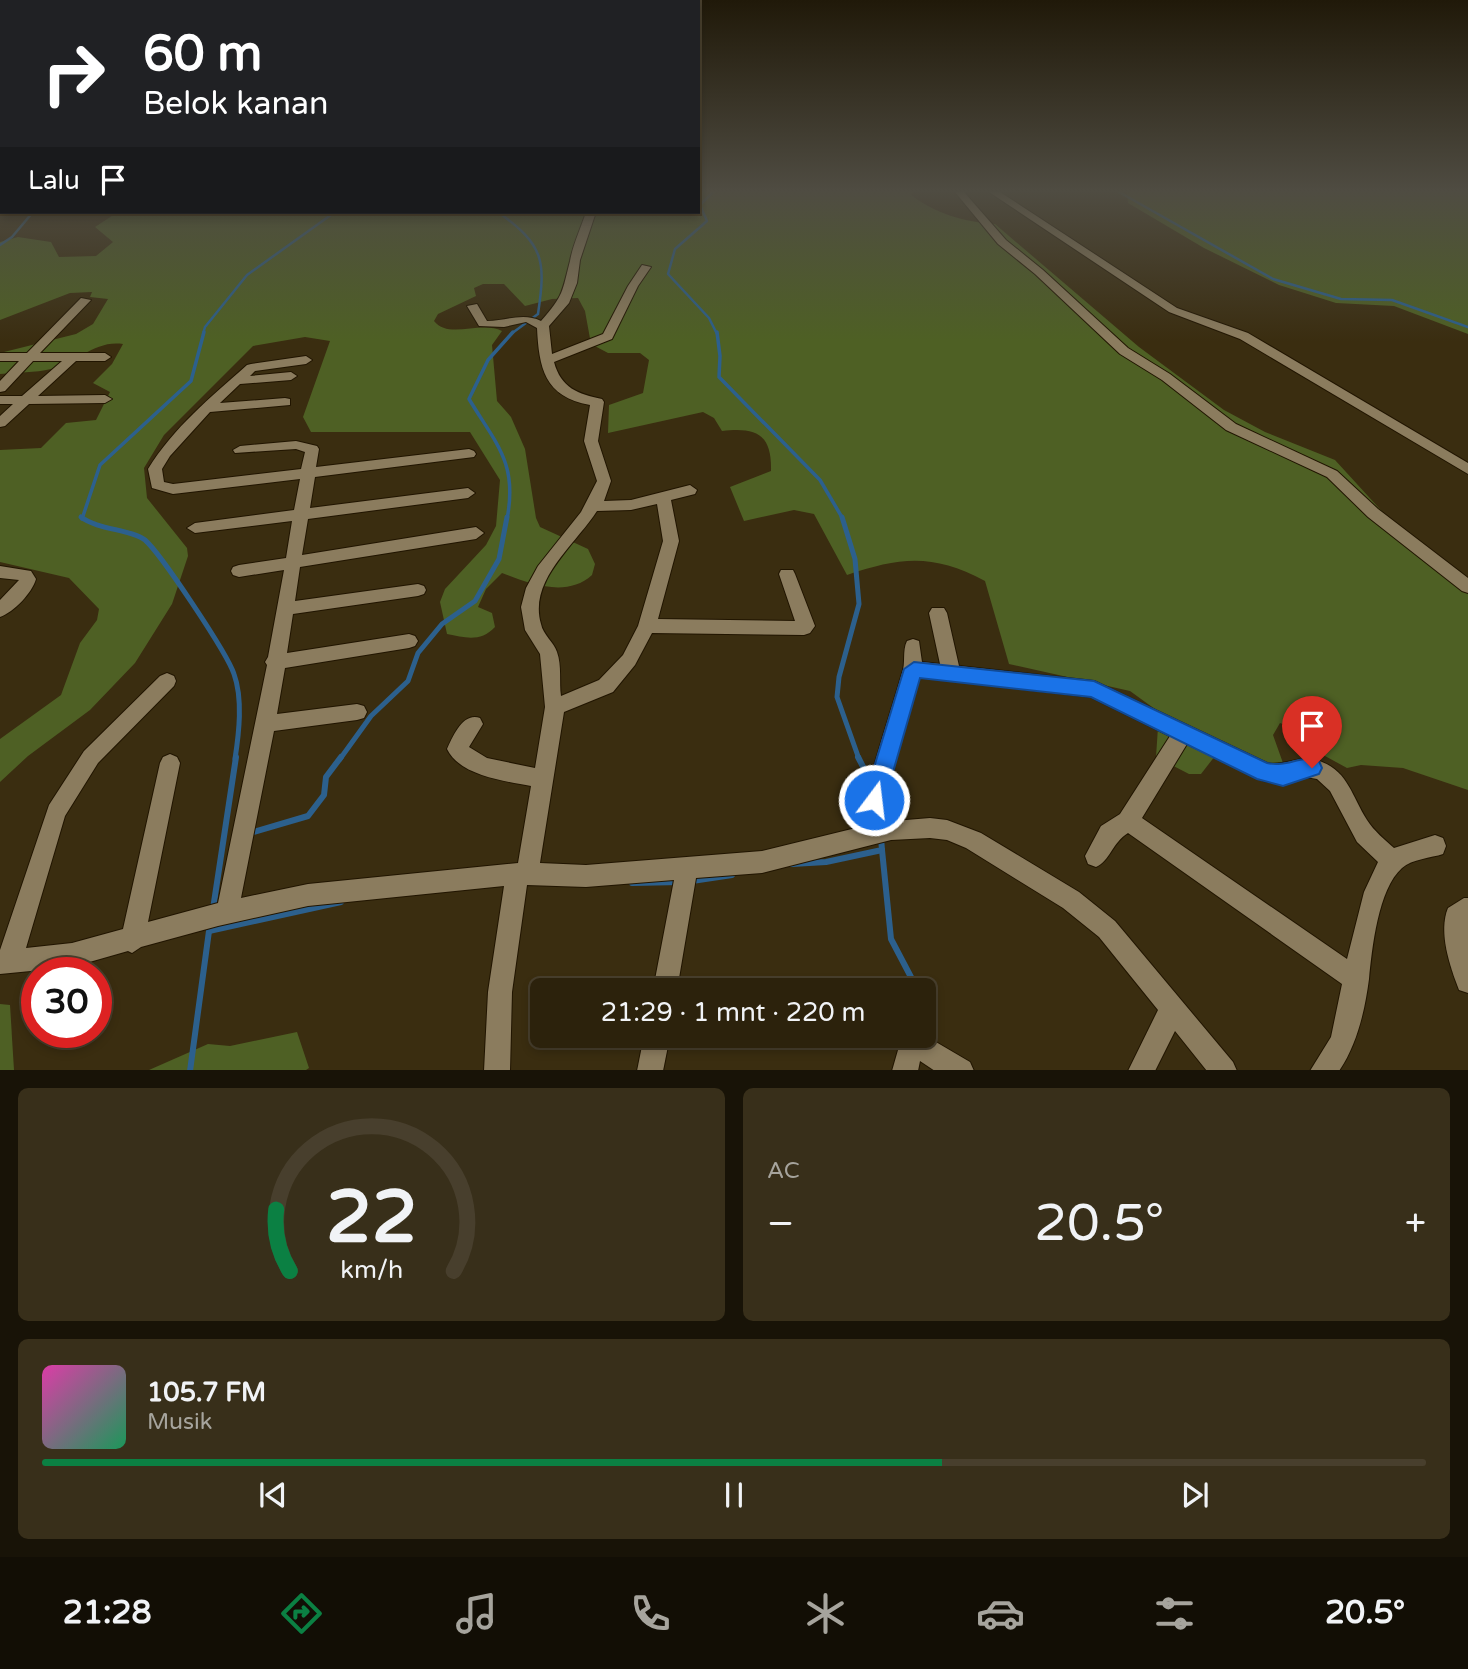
<!DOCTYPE html>
<html lang="id">
<meta charset="utf-8">
<style>
body{margin:0;font-family:"Varela Round",sans-serif;background:#382f1a;color:#f1f3f6;height:100vh;display:flex;flex-direction:column;font-size:26px;white-space:nowrap}
*{box-sizing:border-box;margin:0}
p{font-size:23px;color:#a6a49d}
.icon{flex:none;width:38px;height:38px;fill:none;stroke:currentColor;stroke-width:2;stroke-linecap:round;stroke-linejoin:round}
.map{position:relative;height:1070px;overflow:hidden}
.side{display:flex;flex-direction:column;gap:18px;padding:18px;background:#181307;flex:1}
.side>*{flex:none}
.banner{position:absolute;left:0px;top:0px;width:700px;height:214px;box-shadow:0 4px 10px #0003,0 0 0 2px #483f2d;background:#202124;color:#fff;overflow:hidden}
.speed{position:absolute;left:21px;top:957px;display:flex;gap:14px;font-size:35px;font-weight:700;text-align:center}
.speed>*{display:grid;place-content:center;width:91px;height:91px;border-radius:50%;background:#2c220c;box-shadow:0 4px 10px #0003,0 0 0 2px #483f2d;line-height:1}
.speed .limit{border:10px solid #d22;background:#fff;color:#111}
.pin{position:absolute;display:grid;place-items:center;width:60px;height:60px;color:#fff;margin:-72px -30px;border-radius:50% 50% 50% 0;rotate:-45deg;box-shadow:0 0 7px #0007}
.pin .icon{rotate:45deg}
.me{position:absolute;width:77px;margin:-38px;rotate:15deg;stroke-linejoin:round;filter:drop-shadow(0 0 5px #0008)}
.turn{display:flex;align-items:center;gap:24px;height:147px;padding:0 28px;font-size:32px}
.turn .icon{width:91px;height:91px;stroke-width:2.5}
.turn b{display:block;font-size:49px;line-height:60px}
.then{display:flex;align-items:center;height:66px;padding:0 28px;background:#0003;gap:14px;font-size:26px}
.big{font-size:52px;font-weight:600;line-height:1.1}
.side .widget{flex:1;display:flex;flex-direction:column;justify-content:center;gap:10px;min-width:0;padding:0 24px;border-radius:10px;background:#382f1a}
.side .dial{align-items:center;gap:0}
.dial svg{height:182px;overflow:visible;fill:none;stroke:#483f2d;stroke-width:7;stroke-linecap:round;text-anchor:middle}
.dial text{fill:#f1f3f6;stroke:none}
.song{display:flex;align-items:center;gap:21px}
.cover{width:84px;height:84px;border-radius:10px;background:linear-gradient(135deg,hsl(320 70% 55%),hsl(150 70% 35%))}
.played{height:7px;border-radius:4px;background:linear-gradient(90deg,#0b8043 65%,#483f2d 65%)}
.keys{display:flex;justify-content:space-around;direction:ltr}
.heat{display:flex;justify-content:space-between;align-items:center;font-size:38px;direction:ltr}
.side .tiles{flex:1;display:grid;gap:18px;grid-template-columns:1fr 1fr}
.widget:last-child{grid-column:span 2}
.trip{position:absolute;left:530px;top:978px;width:406px;height:70px;border-radius:10px;background:#2c220c;box-shadow:0 4px 10px #0003,0 0 0 2px #483f2d;font-weight:600;line-height:70px;text-align:center}
.tabs{display:flex;height:112px;justify-content:space-around;align-items:center;background:#120e05;color:#a6a49d}
.tabs .icon{width:49px;height:49px}
.tabs .active{color:#0b8043}
.tabs b{font-size:32px;color:#f1f3f6}
.map>svg:first-child{display:block}
.green{fill:#4e6024}
.lines{fill:none;stroke-linecap:round;stroke-linejoin:round}
.stream-far3{stroke:#2c608d;stroke-width:2.5}
.stream-far2{stroke:#2c608d;stroke-width:3.5}
.stream-far1{stroke:#2c608d;stroke-width:5}
.stream{stroke:#2c608d;stroke-width:6}
.minor-casing{stroke:#211500;stroke-width:2}
.minor{fill:#8b7c5e;fill-rule:evenodd}
.route{fill:#1a73e8;stroke:#114b97;stroke-width:2}
</style>
<div class="map">
<svg width="1468" height="1071" viewBox="0 0 1468 1071">
<rect width="100%" height="100%" fill="#3a2d10"/>
<g class="green">
<path d="M698,192H913L911,195C936,214 965,222 995,224L1139,347L1224,410L1265,432L1335,460L1389,519L1468,578V790L1403,768L1361,765L1347,768L1325,756L1313,736L1280,723L1273,735L1283,763L1280,769C1251,779 1240,769 1215,756L1201,774H1189L1156,757L1159,712L1130,691L1009,664L985,581C933,553 900,557 847,575L814,514L794,510L744,521L730,487L771,471C772,434 756,427 722,431L714,418L703,412L608,433L609,405L643,393L649,360L640,353H608L591,344L585,311L578,298L552,299L525,306L504,284H483L474,288L476,296L438,314L434,321C449,340 481,320 502,331L492,345L497,401L511,417L525,449L536,518L540,527L588,549L595,564L592,575C567,598 530,584 502,573L486,589L478,607L492,613L495,627C481,642 466,638 447,634L440,602L445,589L486,545L496,526L500,480L470,432H311L303,417L330,341L305,337L253,346L164,435L144,468L147,498L187,548L188,556L172,604L135,663L90,710L28,756L0,782V739L61,695L80,643L97,620L99,609L69,578L0,562V450L41,448L66,423L96,420L110,392L93,383L112,364L123,344C94,340 78,363 51,369C35,373 17,372 0,374V353L76,334L93,324L108,299L90,297L92,292L70,293L0,320V242L18,237L51,242L59,257L96,256L113,242L95,227L118,212H698Z"/>
<path d="M1127,192H1468V334L1394,306L1336,303L1279,285L1204,248L1128,203Z"/>
<path d="M0,1004L10,1005L14,1070H0Z"/>
<path d="M297,1032L309,1068L306,1070H149L208,1044L230,1046Z"/>
</g>
<g class="lines">
<g class="stream-far3">
<path d="M713,192L700,205L707,221L675,249L668,274L709,318L717,334"/>
<path d="M1119,192L1273,279L1341,299L1392,300L1468,327"/>
<path d="M498,212C544,245 546,260 538,314L511,334"/>
<path d="M0,245L12,237L33,212"/>
<path d="M203,334L205,327L247,275L335,212"/>
</g>
<g class="stream-far2">
<path d="M717,332L720,356L719,377L820,480L843,519"/>
<path d="M82,519L100,465L191,381L204,332"/>
<path d="M507,519C518,463 496,444 469,399L488,360L513,332"/>
</g>
<g class="stream-far1">
<path d="M81,517C98,530 131,529 145,540C161,554 227,653 234,674C243,699 239,733 235,759"/>
<path d="M842,517L855,559L859,604L839,677L837,697L859,759"/>
<path d="M340,759L371,716L408,681L418,653L442,624L475,601L499,559L507,517"/>
</g>
<g class="stream">
<path d="M858,757L873,786"/>
<path d="M250,833L308,816L324,795L326,777L341,757"/>
<path d="M882,850L891,939L912,979L911,990"/>
<path d="M792,864L826,862L882,850L881,838"/>
<path d="M692,881L732,875"/>
<path d="M632,883L680,882"/>
<path d="M213,909L236,757"/>
<path d="M209,931L341,902"/>
<path d="M190,1071L209,931"/>
</g>
<defs>
<g id="minor">
<path d="M955,192H964L1006,240L1043,270L1128,348L1170,374L1236,424L1337,471L1378,509L1468,578V593L1462,591L1368,517L1327,477L1226,430L1162,380L1120,354L1035,274L998,244Z"/>
<path d="M989,192H1000L1177,308L1248,333L1468,463V474L1240,339L1169,312Z"/>
<path d="M2,193V199L0,200V194Z"/>
<path d="M586,212H596L580,260L577,283L569,303L549,326L552,354L603,334L628,286L642,265L651,267L638,286L612,339L554,362C561,388 578,394 602,399L604,402L598,441L611,481L604,501L631,500L690,485L697,490L695,494L671,500L679,541L658,619L795,621L779,574L781,570H793L795,574L815,626L810,633L804,635L652,633L635,665L613,692L564,712L540,863L586,865L762,851L860,827C869,773 887,726 902,673C906,663 902,651 907,641L913,639L919,641L922,662L940,664L929,613L932,608H944L947,613L959,666L1094,681L1267,763C1284,767 1299,755 1316,760C1348,769 1351,795 1367,820C1374,831 1385,840 1394,848L1435,835L1443,838L1446,846L1443,854C1431,858 1412,859 1402,868C1378,889 1372,949 1369,979C1365,1010 1357,1045 1339,1071H1310L1331,1037L1342,984L1128,833C1112,843 1110,861 1096,867L1088,864L1085,856L1101,826L1120,814L1170,736L1091,697L920,677L888,781L882,822L930,818L947,820L981,833L1079,892L1115,921L1233,1062L1237,1071H1207L1175,1031L1155,1071H1128L1158,1010L1099,937L1063,908L966,848L947,840L930,838L891,840L762,873L696,878L677,990H653L674,880L586,887L527,885L512,992L510,1071H484L488,992L504,886L308,906L218,926L141,947L132,953L128,951L72,967L0,974V950L49,805L84,751L160,676L167,673L174,676L176,681L174,686L98,763L65,816L26,948L72,943L123,929L160,763L163,757L170,754L177,757L180,763L148,922L218,903L267,665L265,662L268,657L284,570L239,577L233,575L231,571L233,567L239,565L286,558L292,521L195,533L187,528L195,523L294,510L300,479L173,494L152,488L148,469C174,427 210,398 247,365L251,364L306,356L312,360L306,364L255,371L250,376L291,372L297,376L291,380L240,384L220,403L285,398L290,399V405L210,412L170,456L162,469L164,482L173,484L301,469L305,452L296,449L235,453L233,450L240,446L296,441L317,446L319,449L316,467L469,449L474,451L476,454L474,457L315,477L310,508L468,488L475,493L468,498L308,519L302,555L476,527L484,533L476,539L300,567L295,601L418,584L424,586L426,590L424,594L418,596L293,614L287,653L409,634L415,636L418,641L415,646L409,648L285,668L277,714L357,704L364,706L367,712L364,718L357,720L274,731L241,898L308,884L518,863L531,786C505,781 460,776 447,749C453,736 463,712 480,718L483,724L469,747L487,758L535,768L545,707L540,654L525,630L521,607L526,588L538,566L581,512L597,481L584,441L590,405C544,397 539,367 537,328L526,322L504,327L479,326L467,306L477,304L487,321C506,321 523,312 541,321C564,295 562,292 570,261C573,244 581,228 586,212ZM657,504L663,541L638,626L623,655L599,680L561,696C559,682 562,666 557,652C554,642 543,635 541,624C528,580 576,544 597,511L631,510ZM1187,744L1264,781L1280,784L1306,777L1317,779L1330,791L1357,842L1378,862L1364,892L1347,959L1142,818Z"/>
<path d="M81,298L91,300L40,353H105L111,357L105,361H76L38,396L105,395L112,399L105,403L29,404L5,426L0,427V416L13,404H0V396H22L62,361H33L5,391L0,392V381L19,361H0V353H27Z"/>
<path d="M0,566L31,571L36,579C32,593 14,612 0,617V600L19,580L0,578Z"/>
<path d="M1464,898H1468V993L1459,990C1450,967 1438,932 1448,908Z"/>
<path d="M924,1035L970,1062L974,1071H935L920,1061L918,1071H892L902,1036Z"/>
<path d="M644,1036H670L663,1071H637Z"/>
</g>
</defs>
<use href="#minor" class="minor-casing"/>
<use href="#minor" class="minor"/>
</g>
<linearGradient id="sky" x2="0" y2="1"><stop stop-color="#201909"/><stop offset="0.56" stop-color="#4f4c42"/><stop offset="1" stop-color="#4f4c42" stop-opacity="0"/></linearGradient>
<rect width="1468" height="341" fill="url(#sky)"/>
<path class="route" d="M914,662L1094,681L1267,763C1288,768 1300,754 1319,761L1322,768L1319,774L1283,786L1257,779L1091,697L920,678L885,800L882,807L874,809L867,807L864,800L904,669Z"/>
</svg>
<div class="speed"><div class="limit">30</div></div>
<div class="pin" style="left:1312px;top:768px;background:#d93025"><svg class="icon" aria-label="arrive" viewBox="0 0 24 24"><path d="M6 21V4h12l-3 4 3 4H6"/></svg></div>
<svg class="me" style="left:874px;top:800px" viewBox="-20 -20 40 40"><circle r="17" fill="#1a73e8" stroke="#fff" stroke-width="3"/><path d="M0-11L8 9 0 5-8 9z" fill="#fff"/></svg>
<div class="trip">21:29 · 1 mnt · 220 m</div>
<div class="banner">
<div class="turn"><svg class="icon" aria-label="right" viewBox="0 0 24 24"><path d="M7 20v-9h11M14 6l5 5-5 5"/></svg><div><b>60 m</b>Belok kanan</div></div>
<div class="then">Lalu<svg class="icon" aria-label="arrive" viewBox="0 0 24 24"><path d="M6 21V4h12l-3 4 3 4H6"/></svg></div>
</div>
</div>
<section class="side">
<div class="tiles">
<div class="widget dial"><svg viewBox="0 0 100 80">
<path d="M14 69A42 42 0 1 1 86 69"/>
<path d="M14 69A42 42 0 0 1 8 42" stroke="#0b8043"/>
<text x="50" y="56" font-size="32" font-weight="700">22</text>
<text x="50" y="72" font-size="11">km/h</text>
</svg></div>
<div class="widget"><p>AC</p>
<div class="heat"><a>−</a><b class="big">20.5°</b><a>+</a></div>
</div>
<div class="widget">
<div class="song"><i class="cover"></i><div><b>105.7 FM</b><p>Musik</p></div></div>
<div class="played"></div>
<div class="keys"><svg class="icon" aria-label="previous" viewBox="0 0 24 24"><path d="M18 5L8 12l10 7zM5 5v14"/></svg><svg class="icon" aria-label="pause" viewBox="0 0 24 24"><path d="M8 5v14M16 5v14"/></svg><svg class="icon" aria-label="next" viewBox="0 0 24 24"><path d="M6 5l10 7-10 7zM19 5v14"/></svg></div>
</div>
</div>
</section>
<nav class="tabs">
<b>21:28</b>
<svg class="icon active" aria-label="directions" viewBox="0 0 24 24"><path d="M12 3l9 9-9 9-9-9zM9 14v-3h6M13 9l2 2-2 2"/></svg>
<svg class="icon" aria-label="music" viewBox="0 0 24 24"><path d="M9 18V5l10-2v13"/><circle cx="6" cy="18" r="3"/><circle cx="16" cy="16" r="3"/></svg>
<svg class="icon" aria-label="phone" viewBox="0 0 24 24"><path d="M5 4h4l2 5-3 2q2 4 5 5l2-3 5 2v4C11 20 4 13 5 4z"/></svg>
<svg class="icon" aria-label="climate" viewBox="0 0 24 24"><path d="M12 3v18M4 7l16 10M4 17L20 7"/></svg>
<svg class="icon" aria-label="car" viewBox="0 0 24 24"><path d="M5 17H2v-5l4-1 3-4h7l3 4 3 1v5h-3M9 17h6M6 11h13"/><circle cx="7" cy="17" r="2"/><circle cx="17" cy="17" r="2"/></svg>
<svg class="icon" aria-label="filters" viewBox="0 0 24 24"><path d="M4 7h16M4 17h16"/><circle cx="9" cy="7" r="2"/><circle cx="15" cy="17" r="2"/></svg>
<b>20.5°</b>
</nav>
